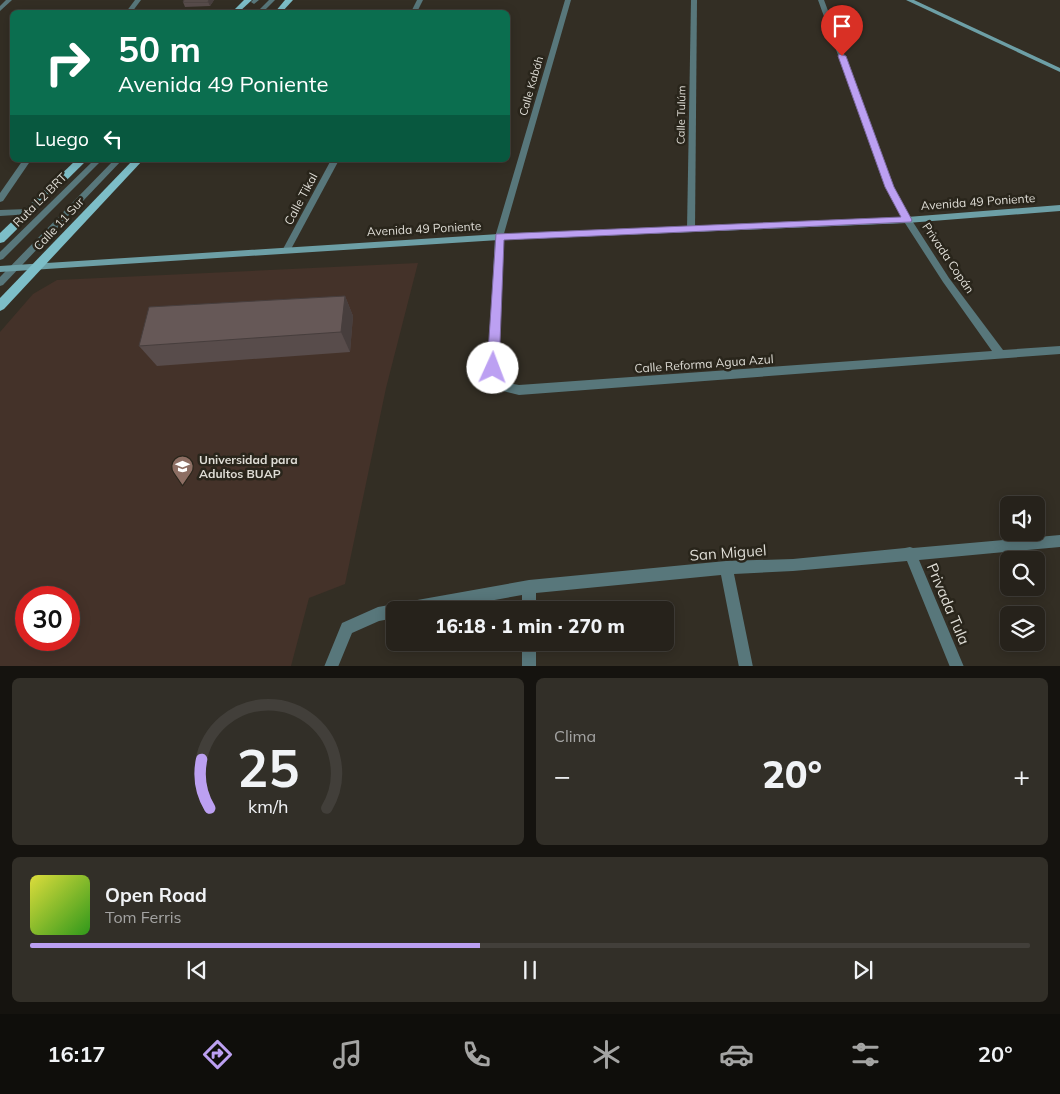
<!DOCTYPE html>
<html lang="es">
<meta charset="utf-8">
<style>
body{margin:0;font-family:Mulish,sans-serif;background:#322f28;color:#f1f3f6;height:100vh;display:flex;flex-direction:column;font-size:19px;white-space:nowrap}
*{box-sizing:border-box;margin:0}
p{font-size:16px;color:#a4a4a3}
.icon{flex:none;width:28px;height:28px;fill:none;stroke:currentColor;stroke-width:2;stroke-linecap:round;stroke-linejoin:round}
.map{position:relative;height:666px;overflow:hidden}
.sheet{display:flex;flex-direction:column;gap:12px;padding:12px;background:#15130f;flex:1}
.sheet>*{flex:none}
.top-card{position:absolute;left:10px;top:10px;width:500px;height:152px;border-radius:8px;box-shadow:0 2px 12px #0003,0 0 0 1px #423f3a;background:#0b6e4f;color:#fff;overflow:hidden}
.controls{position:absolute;left:1000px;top:496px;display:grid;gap:10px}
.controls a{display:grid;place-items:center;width:45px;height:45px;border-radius:8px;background:#26221b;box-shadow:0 2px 12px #0003,0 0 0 1px #423f3a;font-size:25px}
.speed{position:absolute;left:15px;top:586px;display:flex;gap:10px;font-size:25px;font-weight:700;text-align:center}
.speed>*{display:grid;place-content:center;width:65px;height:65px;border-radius:50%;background:#26221b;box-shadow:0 2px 12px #0003,0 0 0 1px #423f3a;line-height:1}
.speed .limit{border:8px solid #d22;background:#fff;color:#111}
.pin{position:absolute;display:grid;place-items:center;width:42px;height:42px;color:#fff;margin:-51px -21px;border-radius:50% 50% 50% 0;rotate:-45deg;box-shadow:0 0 5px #0007}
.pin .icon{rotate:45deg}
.me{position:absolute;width:55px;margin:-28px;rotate:2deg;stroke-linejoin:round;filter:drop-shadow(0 0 4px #0008)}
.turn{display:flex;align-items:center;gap:18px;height:105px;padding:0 25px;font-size:22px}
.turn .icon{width:65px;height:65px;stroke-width:2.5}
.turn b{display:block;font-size:35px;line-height:42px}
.then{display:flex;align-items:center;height:48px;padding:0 25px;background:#0003;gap:10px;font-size:19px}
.big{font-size:38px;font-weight:800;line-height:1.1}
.sheet .card{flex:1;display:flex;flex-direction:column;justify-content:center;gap:8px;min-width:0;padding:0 18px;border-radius:8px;background:#322f28}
.sheet .dial{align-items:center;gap:0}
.dial svg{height:130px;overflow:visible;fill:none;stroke:#423f3a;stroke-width:7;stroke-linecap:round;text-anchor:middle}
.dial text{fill:#f1f3f6;stroke:none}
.song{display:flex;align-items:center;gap:15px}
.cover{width:60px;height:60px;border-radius:8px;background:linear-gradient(135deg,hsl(60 70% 55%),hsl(110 70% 35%))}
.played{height:5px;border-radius:2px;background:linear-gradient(90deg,#bca0f2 45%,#423f3a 45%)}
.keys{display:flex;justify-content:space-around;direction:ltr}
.heat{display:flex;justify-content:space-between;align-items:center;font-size:28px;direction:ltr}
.sheet .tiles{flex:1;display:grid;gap:12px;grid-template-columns:1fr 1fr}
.card:last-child{grid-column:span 2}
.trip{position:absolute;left:386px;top:601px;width:288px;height:50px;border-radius:8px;background:#26221b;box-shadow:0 2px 12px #0003,0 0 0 1px #423f3a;font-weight:800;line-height:50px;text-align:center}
.dock{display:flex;height:80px;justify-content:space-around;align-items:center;background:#0f0e0b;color:#a4a4a3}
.dock .icon{width:35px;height:35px}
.dock .active{color:#bca0f2}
.dock b{font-size:22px;color:#f1f3f6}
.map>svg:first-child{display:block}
.education{fill:#443229;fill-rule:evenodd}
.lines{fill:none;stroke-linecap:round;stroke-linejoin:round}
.service{fill:#58777b;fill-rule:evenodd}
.minor{fill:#58777b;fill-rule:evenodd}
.secondary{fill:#6d9fa6;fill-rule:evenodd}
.primary{fill:#7dbec8;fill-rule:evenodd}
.wall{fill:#584c4b}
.shaded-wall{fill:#473e3d}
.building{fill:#665857;stroke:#473e3d}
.route{fill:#bca0f2;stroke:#7a689d}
.labels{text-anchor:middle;stroke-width:5;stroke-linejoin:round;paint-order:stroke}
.far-street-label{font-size:11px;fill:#dedcd5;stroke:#29251b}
.street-label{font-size:12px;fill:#dedcd5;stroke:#29251b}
.poi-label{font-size:12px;font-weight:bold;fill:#dedcd5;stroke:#29251b;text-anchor:start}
.near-street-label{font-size:15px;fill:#dedcd5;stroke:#29251b}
</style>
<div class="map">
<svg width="1060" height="667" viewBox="0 0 1060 667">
<rect width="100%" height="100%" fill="#332e24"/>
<path class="education" d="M418,263L386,388L345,584L309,598L291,666L0,667V332L33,294L57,280ZM26,598H69V640H26Z"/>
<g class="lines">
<g class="service">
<path d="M253,0H259L254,4L251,2Z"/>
<path d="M269,0H275L263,12H257Z"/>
<path d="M94,160H102L3,259L0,260V252Z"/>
<path d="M114,160H122L3,285L0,286V277Z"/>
</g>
<g class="minor">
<path d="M6,0H12L0,11V6Z"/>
<path d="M135,0H141L132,12H126Z"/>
<path d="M417,0H423L417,12H411Z"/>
<path d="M565,0H571L503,237L498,368L503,382L519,385L992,351L943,282L903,220L886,187L818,0H824L894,187L911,219L949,278L1003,350L1060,346V354L519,395L495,389L488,368L495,237Z"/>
<path d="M691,0H697L695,229L691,232L687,229Z"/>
<path d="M23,160H31L3,201L0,202V193Z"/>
<path d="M331,160H339L290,251H284L283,249Z"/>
<path d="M28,209L32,212L31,214L0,216V210Z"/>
<path d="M1060,535V547L919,560L964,667H950L907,561L793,571L734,574L753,667H739L721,575L536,593V610H522V595L438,610H395V618L379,621L352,633L338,667H324L342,623L378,607L529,580L726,561L793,559L905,548L910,547L913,548Z"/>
<rect x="522" y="642" width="14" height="25"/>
</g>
<g class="secondary">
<path d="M906,0H914L1060,68V72Z"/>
<path d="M1060,205V211L907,223L499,240L0,272V266L499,234L907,217Z"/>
</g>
<g class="primary">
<path d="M244,0H252L239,12H232Z"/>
<path d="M285,0H293L282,12H275Z"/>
<path d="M76,160H87L4,242L0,243V233Z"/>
<path d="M133,160H143L4,309L0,311V298Z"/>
</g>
</g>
<g class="wall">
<path d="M214,0L210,6L185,7L183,2Z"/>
<path d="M345,296L353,316L350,352L157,366L139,346Z"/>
</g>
<g class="shaded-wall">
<path d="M209,0H214L210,6L208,2Z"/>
<path d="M345,296L353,316L350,352L341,332Z"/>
</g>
<g class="building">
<path d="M184,0H209L208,2H183Z"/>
<path d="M345,296L341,332L139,346L149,307Z"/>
</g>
<path class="route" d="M839,54L846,56L894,187L912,220L911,222L504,240L499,368L497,372H489L487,368L496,234L901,217L885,187L838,56Z"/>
<defs>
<symbol id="university-pin" viewBox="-11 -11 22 30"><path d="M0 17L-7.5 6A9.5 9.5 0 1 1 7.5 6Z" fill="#8d6e63" stroke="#29251b"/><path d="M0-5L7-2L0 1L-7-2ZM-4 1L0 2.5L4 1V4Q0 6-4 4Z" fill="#fff"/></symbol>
</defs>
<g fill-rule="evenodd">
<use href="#university-pin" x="170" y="454" width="25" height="34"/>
</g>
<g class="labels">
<g class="far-street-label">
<text transform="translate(531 86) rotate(-74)" y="4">Calle Kabáh</text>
<text transform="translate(681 115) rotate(-89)" y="4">Calle Tulúm</text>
</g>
<g class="street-label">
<text transform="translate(301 199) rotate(-62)" y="4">Calle Tikal</text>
<text transform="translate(40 200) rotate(-45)" y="4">Ruta L2 BRT</text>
<text transform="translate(978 202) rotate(-4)" y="4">Avenida 49 Poniente</text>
<text transform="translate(59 224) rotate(-47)" y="4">Calle 11 Sur</text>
<text transform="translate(424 229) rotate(-3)" y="4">Avenida 49 Poniente</text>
<text transform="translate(948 258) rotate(56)" y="4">Privada Copán</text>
<text transform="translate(704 364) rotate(-4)" y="4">Calle Reforma Agua Azul</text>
</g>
<g class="poi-label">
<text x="199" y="464">Universidad para<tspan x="199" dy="14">Adultos BUAP</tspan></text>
</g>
<g class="near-street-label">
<text transform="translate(728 553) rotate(-4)" y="5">San Miguel</text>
<text transform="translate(948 604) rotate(67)" y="5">Privada Tula</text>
</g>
</g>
</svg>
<div class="controls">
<a><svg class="icon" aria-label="sound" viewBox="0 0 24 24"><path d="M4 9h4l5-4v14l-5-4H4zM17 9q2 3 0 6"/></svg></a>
<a><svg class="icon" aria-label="search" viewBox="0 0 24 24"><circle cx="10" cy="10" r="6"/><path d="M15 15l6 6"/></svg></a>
<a><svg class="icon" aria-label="layers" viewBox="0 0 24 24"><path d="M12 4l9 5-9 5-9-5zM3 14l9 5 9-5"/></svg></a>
</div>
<div class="speed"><div class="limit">30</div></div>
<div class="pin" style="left:842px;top:56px;background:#d93025"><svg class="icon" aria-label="arrive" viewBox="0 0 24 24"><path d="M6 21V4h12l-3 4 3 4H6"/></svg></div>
<svg class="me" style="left:493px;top:368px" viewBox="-20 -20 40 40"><circle r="19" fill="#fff"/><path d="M0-13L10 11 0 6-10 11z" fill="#bca0f2"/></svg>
<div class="trip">16:18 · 1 min · 270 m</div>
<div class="top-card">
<div class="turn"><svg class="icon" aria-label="right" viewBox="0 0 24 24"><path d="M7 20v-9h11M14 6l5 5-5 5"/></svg><div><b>50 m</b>Avenida 49 Poniente</div></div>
<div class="then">Luego<svg class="icon" aria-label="left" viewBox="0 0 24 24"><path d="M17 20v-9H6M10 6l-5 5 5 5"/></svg></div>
</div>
</div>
<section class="sheet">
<div class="tiles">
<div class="card dial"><svg viewBox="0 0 100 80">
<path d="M14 69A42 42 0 1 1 86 69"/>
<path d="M14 69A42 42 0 0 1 9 39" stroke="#bca0f2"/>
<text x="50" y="56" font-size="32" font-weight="700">25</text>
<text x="50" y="72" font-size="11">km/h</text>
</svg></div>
<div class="card"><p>Clima</p>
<div class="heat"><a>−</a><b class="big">20°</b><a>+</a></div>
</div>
<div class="card">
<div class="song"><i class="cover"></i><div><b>Open Road</b><p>Tom Ferris</p></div></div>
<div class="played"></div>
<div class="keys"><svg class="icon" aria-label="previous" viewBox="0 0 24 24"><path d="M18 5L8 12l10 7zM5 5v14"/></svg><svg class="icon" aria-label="pause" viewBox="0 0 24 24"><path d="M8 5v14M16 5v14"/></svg><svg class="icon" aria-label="next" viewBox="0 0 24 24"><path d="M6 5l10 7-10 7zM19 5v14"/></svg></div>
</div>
</div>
</section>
<nav class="dock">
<b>16:17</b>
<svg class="icon active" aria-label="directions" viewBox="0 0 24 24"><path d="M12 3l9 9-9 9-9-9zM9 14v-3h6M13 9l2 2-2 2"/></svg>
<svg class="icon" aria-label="music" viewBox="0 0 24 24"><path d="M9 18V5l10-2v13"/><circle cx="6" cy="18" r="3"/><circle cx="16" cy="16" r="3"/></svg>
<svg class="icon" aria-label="phone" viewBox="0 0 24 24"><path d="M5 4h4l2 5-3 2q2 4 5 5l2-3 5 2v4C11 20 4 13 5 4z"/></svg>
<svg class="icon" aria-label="climate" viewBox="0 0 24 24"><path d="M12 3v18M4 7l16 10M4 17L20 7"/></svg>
<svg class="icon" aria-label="car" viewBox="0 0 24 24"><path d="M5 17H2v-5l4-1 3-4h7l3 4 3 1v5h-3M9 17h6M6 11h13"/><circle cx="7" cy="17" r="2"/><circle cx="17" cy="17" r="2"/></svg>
<svg class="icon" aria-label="filters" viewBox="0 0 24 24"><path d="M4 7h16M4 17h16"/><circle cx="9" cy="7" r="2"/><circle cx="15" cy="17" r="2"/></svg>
<b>20°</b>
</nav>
